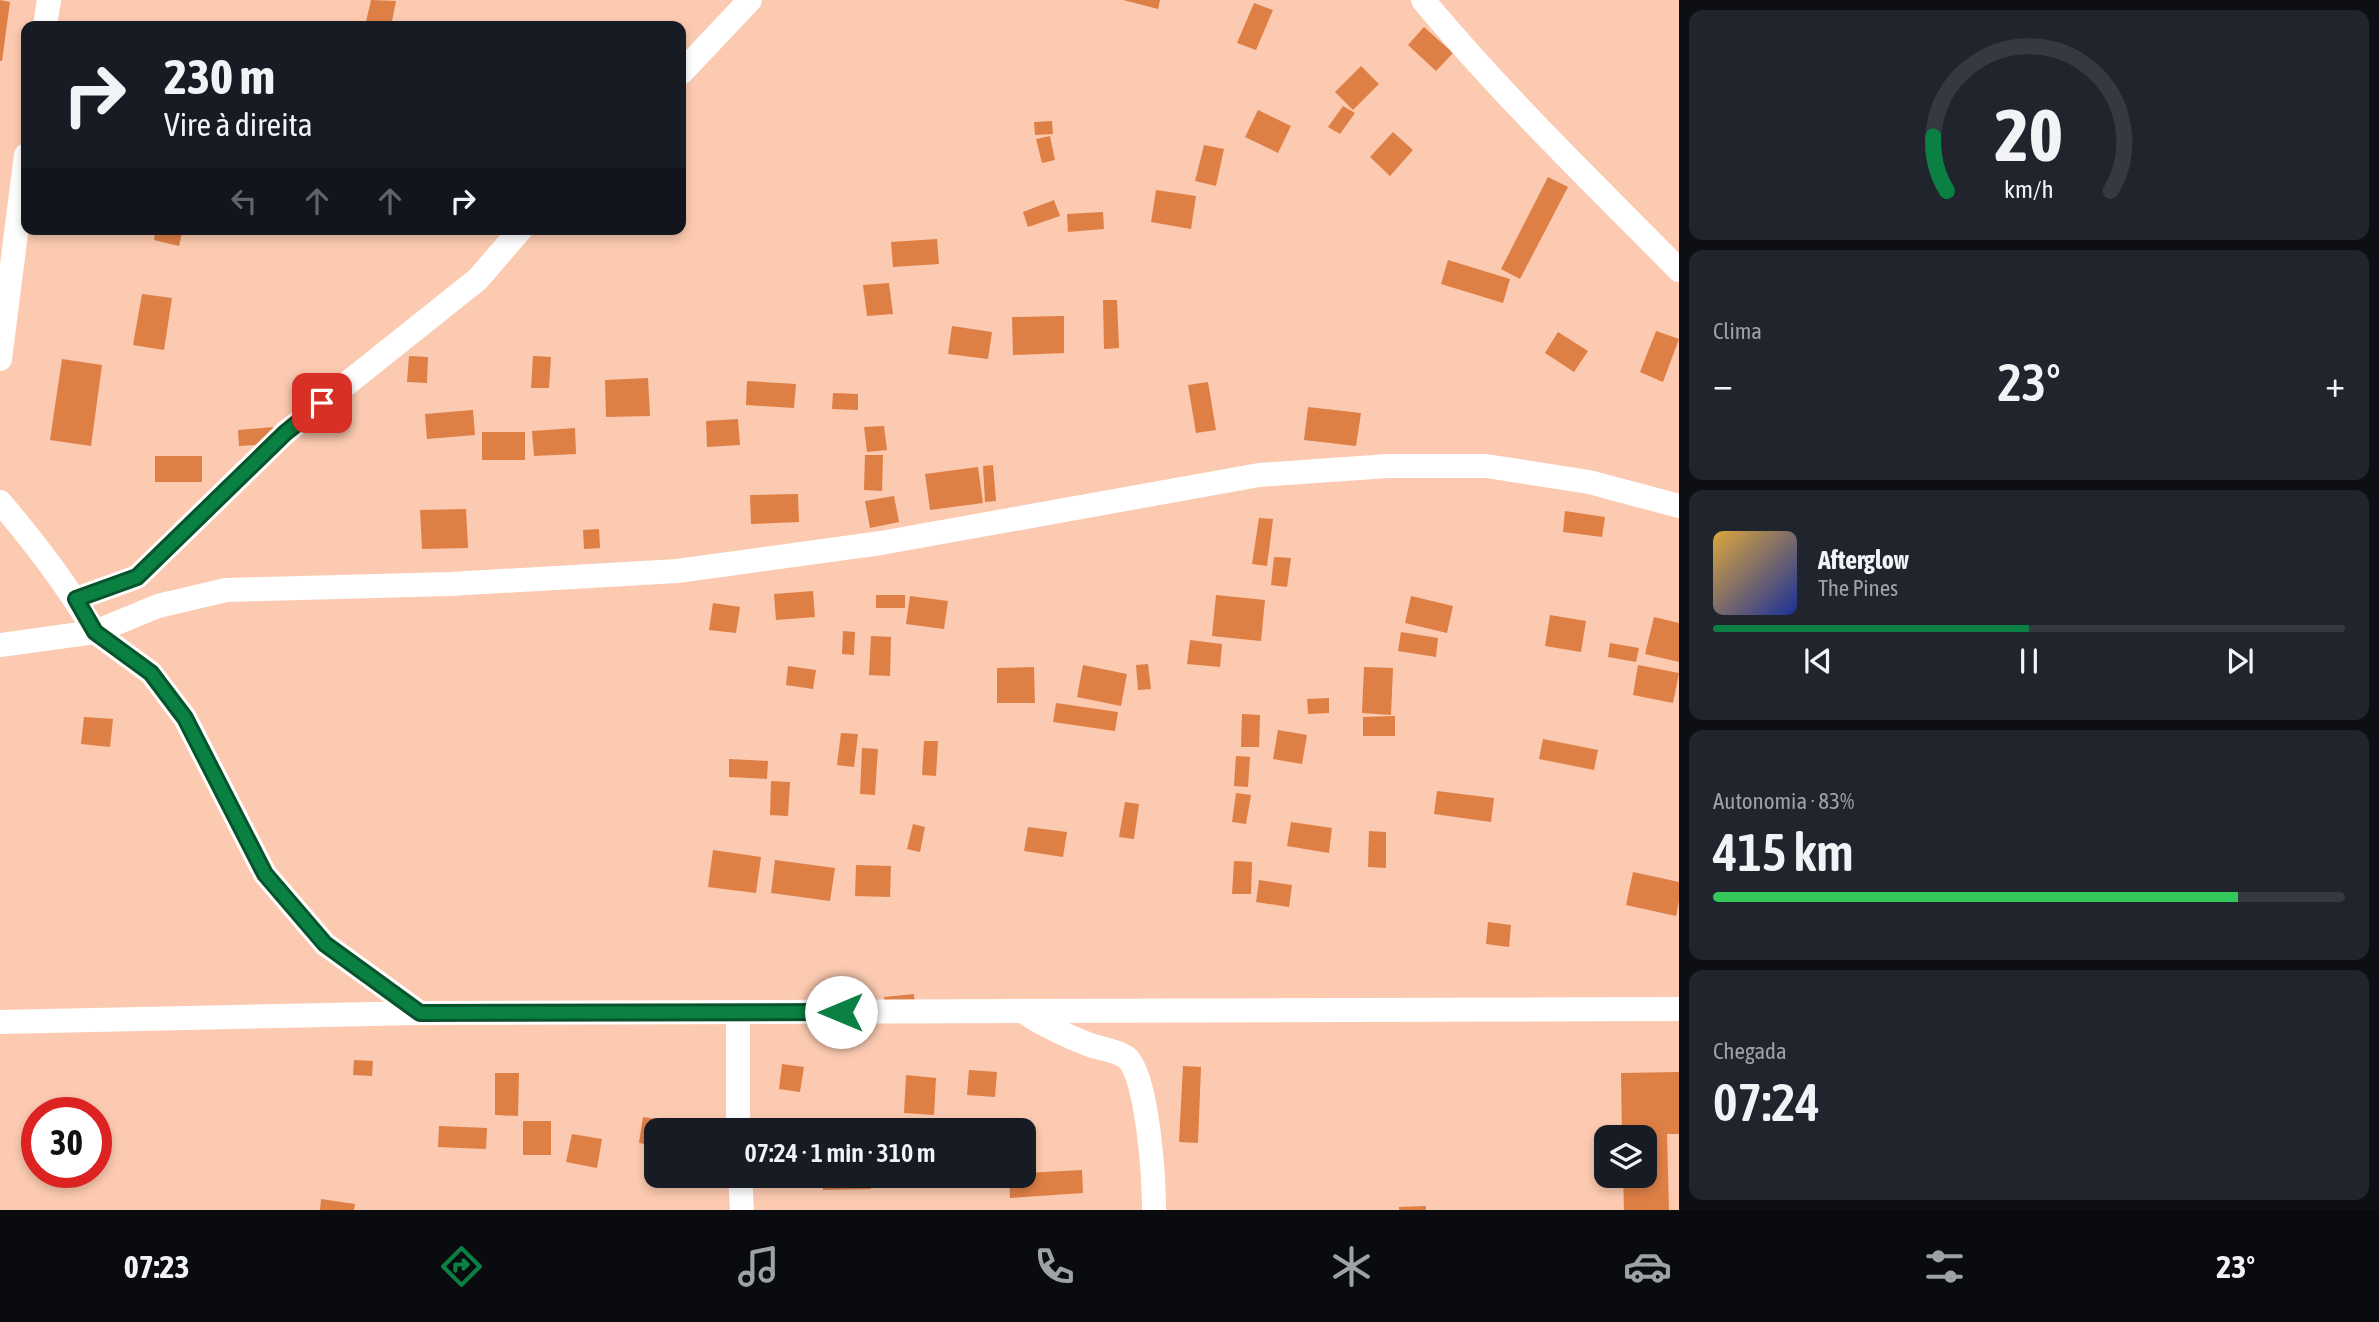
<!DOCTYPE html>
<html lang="pt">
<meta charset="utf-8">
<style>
body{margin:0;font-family:"Asap Condensed",sans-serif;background:#20242c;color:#f1f3f6;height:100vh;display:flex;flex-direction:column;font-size:26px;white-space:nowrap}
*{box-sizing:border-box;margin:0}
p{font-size:23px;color:#9ea1a6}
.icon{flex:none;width:38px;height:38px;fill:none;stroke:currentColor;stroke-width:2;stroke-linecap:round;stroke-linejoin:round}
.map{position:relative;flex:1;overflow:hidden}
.panel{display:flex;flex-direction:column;gap:10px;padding:10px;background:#0d0f14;width:700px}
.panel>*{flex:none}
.guide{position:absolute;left:21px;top:21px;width:665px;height:214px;border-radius:14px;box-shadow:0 4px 10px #0003;background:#171b24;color:#f1f3f6;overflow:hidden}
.fabs{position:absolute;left:1594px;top:1125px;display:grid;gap:14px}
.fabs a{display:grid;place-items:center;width:63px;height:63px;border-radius:14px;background:#171b24;box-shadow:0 4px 10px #0003;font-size:35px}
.speed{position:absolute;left:21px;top:1097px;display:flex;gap:14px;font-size:35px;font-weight:700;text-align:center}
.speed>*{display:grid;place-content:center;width:91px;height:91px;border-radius:50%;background:#171b24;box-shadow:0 4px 10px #0003;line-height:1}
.speed .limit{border:10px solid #d22;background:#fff;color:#111}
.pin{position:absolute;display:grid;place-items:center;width:60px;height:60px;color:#fff;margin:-30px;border-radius:14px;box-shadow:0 4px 10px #0006}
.me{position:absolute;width:77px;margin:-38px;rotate:270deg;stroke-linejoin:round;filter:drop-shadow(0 0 5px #0008)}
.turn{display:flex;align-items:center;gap:24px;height:147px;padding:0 28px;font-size:32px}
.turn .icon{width:91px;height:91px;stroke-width:2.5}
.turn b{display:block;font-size:49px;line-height:60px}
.lanes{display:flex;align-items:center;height:66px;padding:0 28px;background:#0003;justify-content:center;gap:35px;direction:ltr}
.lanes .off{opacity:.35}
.big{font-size:52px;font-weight:600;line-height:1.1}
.panel .tile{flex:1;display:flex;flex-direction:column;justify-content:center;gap:10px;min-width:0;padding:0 24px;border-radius:14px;background:#20242c}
.panel .dial{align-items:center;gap:0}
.dial svg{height:182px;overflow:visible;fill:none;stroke:#363941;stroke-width:7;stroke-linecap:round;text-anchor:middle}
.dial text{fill:#f1f3f6;stroke:none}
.song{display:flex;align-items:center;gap:21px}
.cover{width:84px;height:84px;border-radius:10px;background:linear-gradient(135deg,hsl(40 70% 55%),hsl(230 70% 35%))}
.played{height:7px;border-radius:4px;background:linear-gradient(90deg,#0b8043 50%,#363941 50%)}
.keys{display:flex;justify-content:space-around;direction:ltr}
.heat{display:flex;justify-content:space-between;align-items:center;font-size:38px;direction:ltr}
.charge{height:10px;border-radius:5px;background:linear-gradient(90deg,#34c759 83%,#363941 0)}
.trip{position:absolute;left:644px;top:1118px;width:392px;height:70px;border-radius:14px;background:#171b24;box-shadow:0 4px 10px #0003;font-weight:600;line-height:70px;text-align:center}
.tab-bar{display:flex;height:112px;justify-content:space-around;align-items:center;background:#090b0e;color:#9ea1a6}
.tab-bar .icon{width:49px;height:49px}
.tab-bar .current{color:#0b8043}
.tab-bar b{font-size:32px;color:#f1f3f6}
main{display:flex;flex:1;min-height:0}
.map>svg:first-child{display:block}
.building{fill:#de7f46}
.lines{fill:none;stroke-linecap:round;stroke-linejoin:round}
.minor{stroke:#fff;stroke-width:24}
.route-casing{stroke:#07532c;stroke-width:18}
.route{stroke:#0b8043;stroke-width:12}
</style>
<main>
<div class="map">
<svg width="1679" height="1210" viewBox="0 0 1679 1210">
<rect width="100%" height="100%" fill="#fbcab0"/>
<g class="building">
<path d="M0,0L10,2L2,61H0Z"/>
<path d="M371,0L396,1L391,26H365Z"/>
<path d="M1123,0H1160L1158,9Z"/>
<path d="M1254,3L1273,10L1256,50L1237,43Z"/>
<path d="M1424,27L1453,53L1436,71L1408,45Z"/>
<path d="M1361,66L1379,84L1353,110L1335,92Z"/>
<path d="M1343,106L1355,113L1340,134L1328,127Z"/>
<path d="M1258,110L1291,126L1278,153L1245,137Z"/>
<path d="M1052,121L1053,134L1035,135L1034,122Z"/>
<path d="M1393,132L1413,150L1390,176L1370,157Z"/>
<path d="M1050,136L1055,160L1042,163L1036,139Z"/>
<path d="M1204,145L1224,149L1216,186L1195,181Z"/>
<path d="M1548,177L1568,187L1520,279L1501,269Z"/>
<path d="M1156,190L1196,196L1191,229L1151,222Z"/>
<path d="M1054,200L1060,216L1028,227L1023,212Z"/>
<path d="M1103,212L1104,229L1068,232L1067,214Z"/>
<path d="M156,229H183L179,246L154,240Z"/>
<path d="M937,239L939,264L893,267L891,242Z"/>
<path d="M1448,260L1510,279L1503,303L1441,284Z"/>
<path d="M889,283L893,314L867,316L863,285Z"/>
<path d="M142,294L172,298L164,350L133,345Z"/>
<path d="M1103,300H1117L1119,348L1104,349Z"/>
<path d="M1064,316V353L1013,355L1012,317Z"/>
<path d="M952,326L992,332L988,359L948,354Z"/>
<path d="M1656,331L1679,339L1663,382L1640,372Z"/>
<path d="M1558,332L1588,351L1574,372L1545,353Z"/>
<path d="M409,356L428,357L427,383L407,382Z"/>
<path d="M533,356L551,357L549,388H531Z"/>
<path d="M62,359L102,365L91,446L50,440Z"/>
<path d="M648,378L650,416L606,417L605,380Z"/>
<path d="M747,381L796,384L794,408L746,405Z"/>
<path d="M1208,382L1216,430L1196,433L1188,385Z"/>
<path d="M833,393L858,394V410L832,409Z"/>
<path d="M1308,407L1361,413L1356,446L1304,440Z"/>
<path d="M473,410L475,435L427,439L425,414Z"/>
<path d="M738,419L740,445L707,447L706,421Z"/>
<path d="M884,426L887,450L867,452L864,427Z"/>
<path d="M273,427L275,444L239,446L238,430Z"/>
<path d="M575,428L576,454L534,456L532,431Z"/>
<rect x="482" y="432" width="43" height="28"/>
<path d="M865,455H883L882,491L864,490Z"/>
<rect x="155" y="456" width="47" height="26"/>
<path d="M993,465L996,501L985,502L983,466Z"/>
<path d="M978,467L983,503L930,510L925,474Z"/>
<path d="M798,494L799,522L751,524L750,495Z"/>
<path d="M894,496L899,522L870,528L865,501Z"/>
<path d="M466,509L468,548L422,549L420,510Z"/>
<path d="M1565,511L1605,517L1602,537L1563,532Z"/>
<path d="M1259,518L1273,519L1267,566L1252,564Z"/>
<path d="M599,529L600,548L584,549L583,530Z"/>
<path d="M1274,557L1291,558L1287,587L1271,585Z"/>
<path d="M813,591L815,617L776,620L774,594Z"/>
<rect x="876" y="595" width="29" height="13"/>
<path d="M1216,595L1265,600L1261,641L1212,636Z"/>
<path d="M910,596L948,601L944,629L906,624Z"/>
<path d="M1411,596L1453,606L1447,633L1405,623Z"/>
<path d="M713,603L740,607L736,633L709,630Z"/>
<path d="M1550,615L1586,621L1581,652L1545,646Z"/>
<path d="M1654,617L1679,623V662L1645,654Z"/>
<path d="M843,631L855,632L854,655L842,654Z"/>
<path d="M1401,632L1438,638L1436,657L1398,651Z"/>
<path d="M871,636L891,637L890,676L869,675Z"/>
<path d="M1190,640L1222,644L1220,667L1187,664Z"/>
<path d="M1610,643L1639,648L1636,662L1608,657Z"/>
<path d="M1148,664L1151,689L1138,690L1136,665Z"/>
<path d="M1083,665L1127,674L1121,706L1077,697Z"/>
<path d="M1638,665L1679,673L1673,703L1633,695Z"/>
<path d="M788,666L816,670L813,689L786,685Z"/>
<path d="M1034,667L1035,703H997V668Z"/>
<path d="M1364,667L1393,668L1391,715L1362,713Z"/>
<path d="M1329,698V713L1308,714L1307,699Z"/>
<path d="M1056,703L1118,712L1115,731L1053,722Z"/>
<path d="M1242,714L1260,715L1259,747H1241Z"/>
<path d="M1395,716V736H1363V717Z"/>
<path d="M84,717L113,719L110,747L81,744Z"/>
<path d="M1278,730L1307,735L1302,764L1273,759Z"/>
<path d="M841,733L858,734L854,767L837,765Z"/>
<path d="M1543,739L1598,750L1594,770L1539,759Z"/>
<path d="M924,741H938L936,776L922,775Z"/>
<path d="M862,748L878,749L875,795L860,794Z"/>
<path d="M1236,756L1250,757L1248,787L1234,786Z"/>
<path d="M729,759L768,761L767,779L729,777Z"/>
<path d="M771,781L790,782L788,816L770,815Z"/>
<path d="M1437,791L1494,798L1491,822L1434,814Z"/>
<path d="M1236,793L1251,795L1246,824L1232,822Z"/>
<path d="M1125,802L1139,804L1134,839L1119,837Z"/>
<path d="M1291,822L1332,828L1329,853L1287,846Z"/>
<path d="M913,824L925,827L920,852L907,849Z"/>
<path d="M1028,827L1067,832L1063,857L1024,851Z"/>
<path d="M1369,831L1386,832V868L1368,867Z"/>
<path d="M713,850L761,857L756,893L708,887Z"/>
<path d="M775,860L835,868L830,901L771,893Z"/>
<path d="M1234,861L1252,862L1251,894H1232Z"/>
<path d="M856,865L891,866L890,897L855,896Z"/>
<path d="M1633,872L1679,882V901L1676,916L1626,905Z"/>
<path d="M1259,880L1292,885L1289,907L1256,902Z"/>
<path d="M1488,922L1511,925L1509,947L1486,944Z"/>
<path d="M914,994L915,1007L885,1010L884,997Z"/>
<path d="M354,1060L373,1061L372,1076L353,1075Z"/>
<path d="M782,1064L804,1067L800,1092L779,1089Z"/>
<path d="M1183,1066L1201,1067L1198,1143L1179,1142Z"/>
<path d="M969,1070L997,1072L995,1097L967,1095Z"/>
<path d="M1679,1072V1134H1667L1669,1210H1624L1623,1176H1645V1138H1622L1621,1073Z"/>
<path d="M495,1073H519L518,1116L495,1115Z"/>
<path d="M906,1075L936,1078L934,1115L904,1113Z"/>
<path d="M643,1117L696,1125V1130H656V1146L639,1143Z"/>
<path d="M803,1120L804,1130H782L781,1123Z"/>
<rect x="523" y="1121" width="28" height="34"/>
<path d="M439,1126L487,1128L486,1149L438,1147Z"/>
<path d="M572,1134L602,1139L597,1168L566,1162Z"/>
<path d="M1082,1170L1083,1193L1010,1198L1009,1176H1024V1173Z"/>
<path d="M823,1176H870L871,1189L823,1190Z"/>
<path d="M321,1199L355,1204L354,1210H320Z"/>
<path d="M1426,1206V1210H1399V1207Z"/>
</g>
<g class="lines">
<g class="minor">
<path d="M1423,0C1502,95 1592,182 1679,270"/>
<path d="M45,26L49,0"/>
<path d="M681,73L750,0"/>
<path d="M0,359L26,155"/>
<path d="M0,502C35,543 67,585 95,632L158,606L226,590L450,584L677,571L881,543L1259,475L1388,466H1486L1589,482L1679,506"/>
<path d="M76,599L137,577L285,433L478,279L521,229"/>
<path d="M0,645L95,632L151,673L185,718L265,874L325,944L420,1013"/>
<path d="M1022,1011C1045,1026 1064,1035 1090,1045C1102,1049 1115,1050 1126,1057C1148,1074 1154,1181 1154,1210"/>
<path d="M0,1022L420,1013L1679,1009"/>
<path d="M738,1130V1012"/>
<path d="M740,1176L742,1210"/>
</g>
</g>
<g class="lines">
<defs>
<path id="route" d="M322,403L285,433L137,577L76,599L95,632L151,673L185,718L265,874L325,944L420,1013L841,1012"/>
</defs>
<use href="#route" class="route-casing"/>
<use href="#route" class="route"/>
</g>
</svg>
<div class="fabs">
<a><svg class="icon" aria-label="layers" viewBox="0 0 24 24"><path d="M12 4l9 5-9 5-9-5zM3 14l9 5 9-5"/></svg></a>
</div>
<div class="speed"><div class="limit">30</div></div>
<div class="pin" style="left:322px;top:403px;background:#d93025"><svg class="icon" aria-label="arrive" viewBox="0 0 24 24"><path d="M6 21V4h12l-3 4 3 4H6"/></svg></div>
<svg class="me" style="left:841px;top:1012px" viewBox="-20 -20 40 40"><circle r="19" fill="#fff"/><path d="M0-13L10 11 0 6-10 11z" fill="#0b8043"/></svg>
<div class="trip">07:24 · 1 min · 310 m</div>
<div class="guide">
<div class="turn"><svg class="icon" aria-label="right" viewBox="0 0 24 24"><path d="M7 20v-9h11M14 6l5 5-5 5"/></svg><div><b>230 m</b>Vire à direita</div></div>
<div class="lanes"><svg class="icon off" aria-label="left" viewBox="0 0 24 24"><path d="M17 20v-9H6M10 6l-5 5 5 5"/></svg><svg class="icon off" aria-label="ahead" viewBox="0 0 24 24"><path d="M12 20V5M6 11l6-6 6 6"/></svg><svg class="icon off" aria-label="ahead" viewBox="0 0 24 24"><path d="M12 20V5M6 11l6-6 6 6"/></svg><svg class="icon" aria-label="right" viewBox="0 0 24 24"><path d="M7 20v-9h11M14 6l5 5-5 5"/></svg></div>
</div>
</div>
<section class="panel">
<div class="tile dial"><svg viewBox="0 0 100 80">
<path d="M14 69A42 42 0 1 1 86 69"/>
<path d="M14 69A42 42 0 0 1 8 45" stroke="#0b8043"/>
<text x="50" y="56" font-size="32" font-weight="700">20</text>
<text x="50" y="72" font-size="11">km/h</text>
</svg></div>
<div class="tile"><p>Clima</p>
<div class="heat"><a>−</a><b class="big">23°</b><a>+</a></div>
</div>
<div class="tile">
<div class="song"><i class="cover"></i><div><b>Afterglow</b><p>The Pines</p></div></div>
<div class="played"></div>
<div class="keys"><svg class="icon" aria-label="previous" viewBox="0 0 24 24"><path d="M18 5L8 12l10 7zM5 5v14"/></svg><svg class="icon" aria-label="pause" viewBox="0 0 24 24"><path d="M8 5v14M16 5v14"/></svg><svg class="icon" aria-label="next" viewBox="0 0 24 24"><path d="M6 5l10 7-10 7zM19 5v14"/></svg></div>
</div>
<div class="tile"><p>Autonomia · 83%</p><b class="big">415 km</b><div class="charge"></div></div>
<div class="tile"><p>Chegada</p><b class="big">07:24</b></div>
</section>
</main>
<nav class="tab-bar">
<b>07:23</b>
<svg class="icon current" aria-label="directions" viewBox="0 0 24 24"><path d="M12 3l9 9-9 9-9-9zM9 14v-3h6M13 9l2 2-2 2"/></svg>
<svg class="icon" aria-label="music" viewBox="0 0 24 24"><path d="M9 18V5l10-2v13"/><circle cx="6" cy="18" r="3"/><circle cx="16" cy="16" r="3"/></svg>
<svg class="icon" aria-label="phone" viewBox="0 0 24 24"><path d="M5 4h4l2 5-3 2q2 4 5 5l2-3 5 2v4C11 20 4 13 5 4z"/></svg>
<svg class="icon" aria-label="climate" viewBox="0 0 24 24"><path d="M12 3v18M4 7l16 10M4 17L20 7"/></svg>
<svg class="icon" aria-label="car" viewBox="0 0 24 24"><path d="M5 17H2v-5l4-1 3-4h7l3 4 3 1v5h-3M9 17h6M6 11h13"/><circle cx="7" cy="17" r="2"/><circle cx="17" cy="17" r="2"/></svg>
<svg class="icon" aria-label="filters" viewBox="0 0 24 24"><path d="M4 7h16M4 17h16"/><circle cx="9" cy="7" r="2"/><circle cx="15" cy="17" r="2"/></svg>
<b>23°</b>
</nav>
